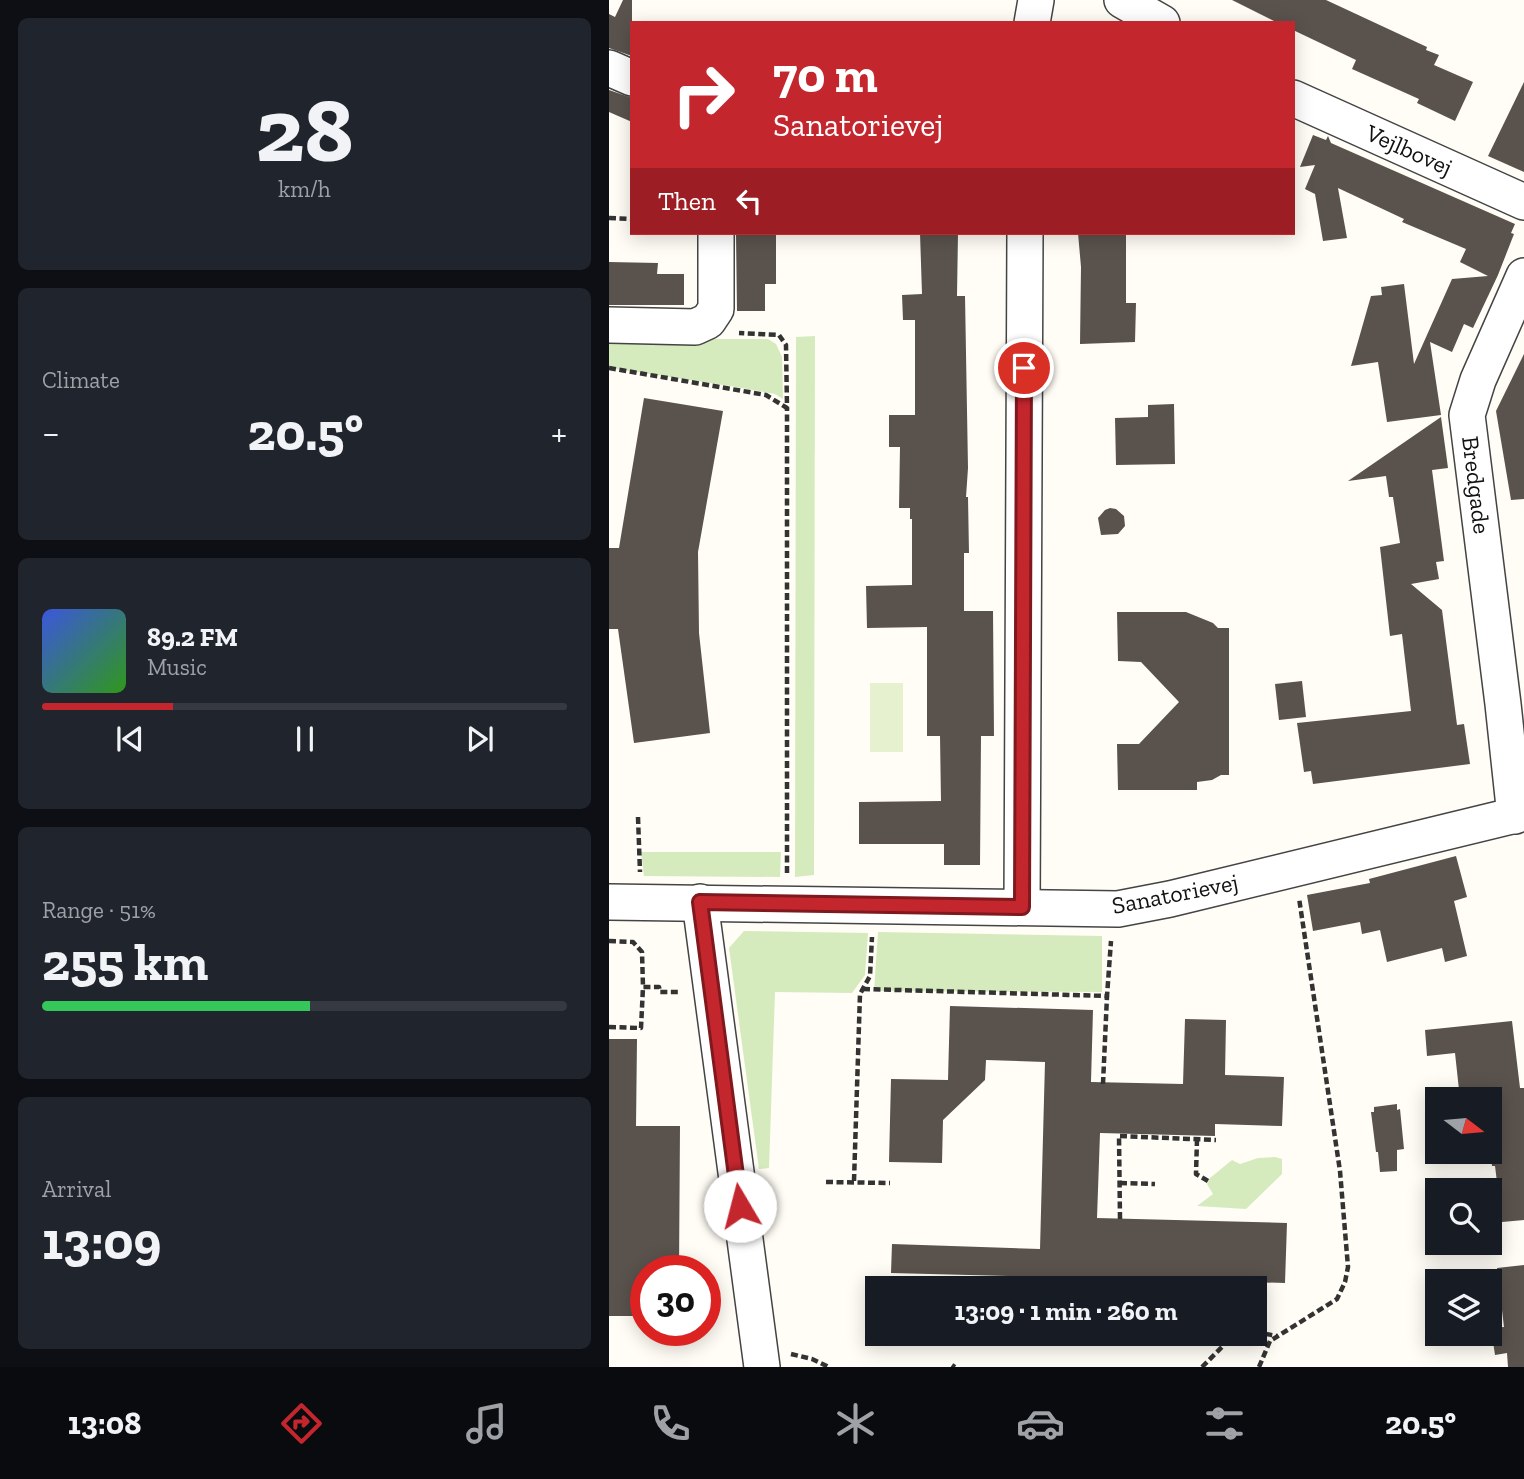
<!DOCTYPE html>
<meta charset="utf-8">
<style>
body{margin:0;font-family:"Zilla Slab",serif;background:#20242c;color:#f1f3f6;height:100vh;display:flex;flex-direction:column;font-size:26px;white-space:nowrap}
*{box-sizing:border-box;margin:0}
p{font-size:23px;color:#9ea1a6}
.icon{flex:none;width:38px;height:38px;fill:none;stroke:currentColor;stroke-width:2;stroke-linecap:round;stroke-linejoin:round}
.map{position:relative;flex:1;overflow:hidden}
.sheet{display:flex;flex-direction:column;gap:18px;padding:18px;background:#0d0f14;width:609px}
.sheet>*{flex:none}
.top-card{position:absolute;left:21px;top:21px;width:665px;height:214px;border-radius:0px;box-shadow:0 4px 18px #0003;background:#c4262e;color:#fff;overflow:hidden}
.needle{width:46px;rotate:106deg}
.buttons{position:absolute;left:816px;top:1087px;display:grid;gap:14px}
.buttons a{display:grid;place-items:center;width:77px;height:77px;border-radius:0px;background:#171b24;box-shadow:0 4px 18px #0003;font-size:35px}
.speed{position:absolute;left:21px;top:1255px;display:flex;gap:14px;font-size:35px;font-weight:700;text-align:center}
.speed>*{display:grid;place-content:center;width:91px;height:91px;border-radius:50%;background:#171b24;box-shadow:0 4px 18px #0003;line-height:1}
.speed .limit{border:10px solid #d22;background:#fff;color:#111}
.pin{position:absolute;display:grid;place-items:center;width:60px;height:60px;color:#fff;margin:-30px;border:4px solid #fff;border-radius:50%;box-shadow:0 2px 7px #0007}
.me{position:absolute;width:77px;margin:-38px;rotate:352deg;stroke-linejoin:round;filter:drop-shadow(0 0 5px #0008)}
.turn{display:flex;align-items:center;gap:24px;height:147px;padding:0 28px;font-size:32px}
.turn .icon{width:91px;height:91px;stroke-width:2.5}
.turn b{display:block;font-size:49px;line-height:60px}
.then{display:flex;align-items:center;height:66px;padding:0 28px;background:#0003;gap:14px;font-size:26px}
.big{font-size:52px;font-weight:700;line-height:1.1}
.sheet .tile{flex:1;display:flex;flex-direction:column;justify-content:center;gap:10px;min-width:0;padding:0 24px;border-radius:10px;background:#20242c}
.sheet .dial{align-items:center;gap:0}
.dial b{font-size:91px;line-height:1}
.song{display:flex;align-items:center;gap:21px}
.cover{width:84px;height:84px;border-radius:10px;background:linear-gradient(135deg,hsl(230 70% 55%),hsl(110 70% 35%))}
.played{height:7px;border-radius:4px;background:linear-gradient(90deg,#c4262e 25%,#363941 25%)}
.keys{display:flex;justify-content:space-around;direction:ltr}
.heat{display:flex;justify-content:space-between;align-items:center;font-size:38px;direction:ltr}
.charge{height:10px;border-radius:5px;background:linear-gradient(90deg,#34c759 51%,#363941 0)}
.trip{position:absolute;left:256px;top:1276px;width:402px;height:70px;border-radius:0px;background:#171b24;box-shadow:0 4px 18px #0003;font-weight:700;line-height:70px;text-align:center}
.menu{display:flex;height:112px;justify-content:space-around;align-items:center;background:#090b0e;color:#9ea1a6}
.menu .icon{width:49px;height:49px}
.menu .active{color:#c4262e}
.menu b{font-size:32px;color:#f1f3f6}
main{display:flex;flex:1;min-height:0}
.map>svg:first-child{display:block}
.green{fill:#d5ebbd}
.pitch{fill:#e6f2cf}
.building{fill:#5a524d}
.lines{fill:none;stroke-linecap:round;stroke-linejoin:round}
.street-casing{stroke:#444;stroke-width:38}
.path{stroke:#333;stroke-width:4.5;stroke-dasharray:7 3.5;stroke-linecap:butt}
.street{stroke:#fff;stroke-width:35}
.route-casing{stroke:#7f191e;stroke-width:18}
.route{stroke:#c4262e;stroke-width:12}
.labels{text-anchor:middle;stroke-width:7;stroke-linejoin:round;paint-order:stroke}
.street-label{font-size:24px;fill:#111;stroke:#fff}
</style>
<main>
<section class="sheet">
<div class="tile dial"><b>28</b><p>km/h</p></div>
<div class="tile"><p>Climate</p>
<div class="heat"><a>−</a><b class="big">20.5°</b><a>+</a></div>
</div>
<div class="tile">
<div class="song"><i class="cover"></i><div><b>89.2 FM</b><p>Music</p></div></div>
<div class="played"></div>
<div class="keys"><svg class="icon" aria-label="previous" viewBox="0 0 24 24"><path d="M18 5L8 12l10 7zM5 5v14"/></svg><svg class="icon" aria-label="pause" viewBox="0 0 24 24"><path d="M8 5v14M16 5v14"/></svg><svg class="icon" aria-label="next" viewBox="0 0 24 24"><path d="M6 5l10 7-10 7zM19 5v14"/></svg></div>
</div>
<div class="tile"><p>Range · 51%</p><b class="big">255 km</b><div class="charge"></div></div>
<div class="tile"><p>Arrival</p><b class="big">13:09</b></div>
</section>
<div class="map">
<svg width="915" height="1367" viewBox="0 0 915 1367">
<rect width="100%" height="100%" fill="#fffdf5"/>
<g class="green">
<path d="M206,336L205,875L186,877L187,337Z"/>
<path d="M0,339H159L167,344L173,357L174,399L166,394L121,386L0,368Z"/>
<path d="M32,852H172L171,877L35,876Z"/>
<path d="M135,931L259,933L256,975L243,993L166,992L160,1168L150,1169L120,948Z"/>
<path d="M269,932L493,936V992L265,991Z"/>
<path d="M666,1157L673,1159V1174L637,1209L588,1206L604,1194L598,1184L601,1178L623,1160L631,1164L649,1158Z"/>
</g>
<rect class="pitch" x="261" y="683" width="33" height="69"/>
<g class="building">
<path d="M14,0H23V56L0,48V14L6,17Z"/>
<path d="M623,0H717L818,47L817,50L830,55L825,65L864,82L846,121L808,103L810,99L743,69L747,60L684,30V23H669Z"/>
<path d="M915,82V172L879,156Z"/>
<path d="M0,90L23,98V122L0,112Z"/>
<path d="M704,135L717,140L719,136L722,143L906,224L902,233L905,234L889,275L864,328L855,324L843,352L821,342L832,415L778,422L769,362L742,366L762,296L773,295L772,287L795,284L805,364L843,279L879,276L851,262L857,249L793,222L795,219L729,188L738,238L714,241L706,194L696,189L706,165L691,167Z"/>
<path d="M127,233H167V284H156V311H128Z"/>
<path d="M311,233H349L348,296H356L359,468L357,497H359L360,553H355V611H384L385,736H372L371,865H335V844H250V802L332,801L331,736H318V627L258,628L257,586L303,585V519H301V508H290L291,447H280V415H306V320H294L293,295L313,294Z"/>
<path d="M469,233H517V303H527L526,342L471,344L472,267Z"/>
<path d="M0,262L49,263L48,274H75V305H0Z"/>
<path d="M915,354V499L902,500L887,411Z"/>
<path d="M35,398L114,411L89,552L90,633L101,733L25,743L9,629H0V548H10Z"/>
<path d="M565,404L566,464L507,465L506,418L539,417V405Z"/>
<path d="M832,417L839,468L823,470L835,561L827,562L830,579L802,584L833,610L848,725L855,724L861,764L704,784L702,771L695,772L688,723L802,711L793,634L781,636L771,547L791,543L784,497H780L777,476L739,481Z"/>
<path d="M501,508L507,509L515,516L516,526L509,534L492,535L489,518L496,510Z"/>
<path d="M508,612H577L604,623L609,628H620V775H612L603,780L588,782V790H509L508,744H530L570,702L532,662L509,661Z"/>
<path d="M693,681L697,717L670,720L666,684Z"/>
<path d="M847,856L858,897L845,901L858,956L836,962L833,948L778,962L771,930L753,934L751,922L704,931L698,895L761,883L760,879Z"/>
<path d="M341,1006L484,1010L482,1082L574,1084L576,1019L617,1020L616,1075L675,1077L673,1126L606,1124V1136L491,1133L488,1218L678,1223L676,1283L282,1273L283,1244L431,1249L436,1062L377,1060L376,1080L334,1120L333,1163L280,1162L282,1079L339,1080Z"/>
<path d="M903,1021L911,1088H915V1220L893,1222L886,1166H883L881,1150L880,1099H851L846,1053L818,1056L816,1030Z"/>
<path d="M0,1039H28L27,1126H71L70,1270H37V1316H0Z"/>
<path d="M788,1104V1110L791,1109L795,1149L788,1150V1171L771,1172L769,1152H767L762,1112H765V1107Z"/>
<path d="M915,1265V1367H899L898,1353L886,1355L882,1328L895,1327L888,1268Z"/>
</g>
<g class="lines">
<defs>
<g id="street">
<path d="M513,0L553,23"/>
<path d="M423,23L427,0"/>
<path d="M0,68L23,78"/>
<path d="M684,98L915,202"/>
<path d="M0,325L86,327L99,321L107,309V233"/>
<path d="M906,816L894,704L858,415L869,380L915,276"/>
<path d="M0,902L509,909L561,899L915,813"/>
<path d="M91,902L153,1367"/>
<path d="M413,907L416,233"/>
</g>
</defs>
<use href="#street" class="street-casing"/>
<g class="path">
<path d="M0,218L23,219"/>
<path d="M0,368L157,395L178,408L177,345L170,335L130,333"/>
<path d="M29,817L31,872"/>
<path d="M178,873V408"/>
<path d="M0,941L24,942L33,952L34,987"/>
<path d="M254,989L498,996L502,941"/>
<path d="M0,1027L32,1028L34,987H50L51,992H71"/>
<path d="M494,1084L498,996"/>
<path d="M588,1139L587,1174L599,1181"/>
<path d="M245,1181L251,994L261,976L263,937"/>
<path d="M217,1182L281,1183"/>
<path d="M511,1183L546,1184"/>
<path d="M511,1219L510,1136L607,1140"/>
<path d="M646,1332L668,1336"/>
<path d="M182,1354L203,1359L220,1367"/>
<path d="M343,1365L346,1367"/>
<path d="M593,1367L620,1340L632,1334"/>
<path d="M650,1367L661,1341L728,1299L736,1282L739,1267L731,1171L690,898"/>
</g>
<use href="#street" class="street"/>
</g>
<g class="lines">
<defs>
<path id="route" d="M131,1206L91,902L413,907L415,368"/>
</defs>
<use href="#route" class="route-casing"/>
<use href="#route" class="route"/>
</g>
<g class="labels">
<g class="street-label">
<text transform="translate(800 150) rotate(24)" y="8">Vejlbovej</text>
<text transform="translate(867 485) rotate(83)" y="8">Bredgade</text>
<text transform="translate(566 894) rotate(-11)" y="8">Sanatorievej</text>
</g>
</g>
</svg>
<div class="buttons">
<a><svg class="needle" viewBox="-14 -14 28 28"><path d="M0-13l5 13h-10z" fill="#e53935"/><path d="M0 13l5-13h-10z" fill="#9ea1a6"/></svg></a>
<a><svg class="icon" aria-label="search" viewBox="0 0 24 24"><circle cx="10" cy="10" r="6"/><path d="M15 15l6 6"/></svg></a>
<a><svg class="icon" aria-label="layers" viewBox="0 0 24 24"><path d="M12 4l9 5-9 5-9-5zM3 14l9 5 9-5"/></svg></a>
</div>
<div class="speed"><div class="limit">30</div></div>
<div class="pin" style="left:415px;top:368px;background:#d93025"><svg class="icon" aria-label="arrive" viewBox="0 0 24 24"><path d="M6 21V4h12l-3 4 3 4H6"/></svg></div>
<svg class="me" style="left:131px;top:1206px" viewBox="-20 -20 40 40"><circle r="19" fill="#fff"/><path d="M0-13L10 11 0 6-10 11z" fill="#c4262e"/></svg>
<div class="trip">13:09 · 1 min · 260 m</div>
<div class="top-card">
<div class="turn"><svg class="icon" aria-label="right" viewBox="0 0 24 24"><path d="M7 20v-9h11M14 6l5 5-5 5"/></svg><div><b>70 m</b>Sanatorievej</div></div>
<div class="then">Then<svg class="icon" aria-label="left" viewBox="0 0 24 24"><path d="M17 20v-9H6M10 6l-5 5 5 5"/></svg></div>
</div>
</div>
</main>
<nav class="menu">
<b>13:08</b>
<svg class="icon active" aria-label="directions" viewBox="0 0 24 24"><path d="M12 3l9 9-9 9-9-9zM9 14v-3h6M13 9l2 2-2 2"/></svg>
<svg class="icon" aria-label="music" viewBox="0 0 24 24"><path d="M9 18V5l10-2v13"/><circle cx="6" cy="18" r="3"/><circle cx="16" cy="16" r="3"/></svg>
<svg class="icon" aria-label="phone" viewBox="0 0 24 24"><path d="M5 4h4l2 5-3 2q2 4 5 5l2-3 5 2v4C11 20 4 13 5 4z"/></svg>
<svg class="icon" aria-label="climate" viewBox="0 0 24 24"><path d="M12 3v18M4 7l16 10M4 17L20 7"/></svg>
<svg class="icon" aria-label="car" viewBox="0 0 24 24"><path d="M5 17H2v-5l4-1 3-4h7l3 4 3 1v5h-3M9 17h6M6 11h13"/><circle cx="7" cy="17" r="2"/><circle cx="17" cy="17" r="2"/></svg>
<svg class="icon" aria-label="filters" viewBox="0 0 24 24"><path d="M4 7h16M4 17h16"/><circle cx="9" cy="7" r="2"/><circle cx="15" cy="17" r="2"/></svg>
<b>20.5°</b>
</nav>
